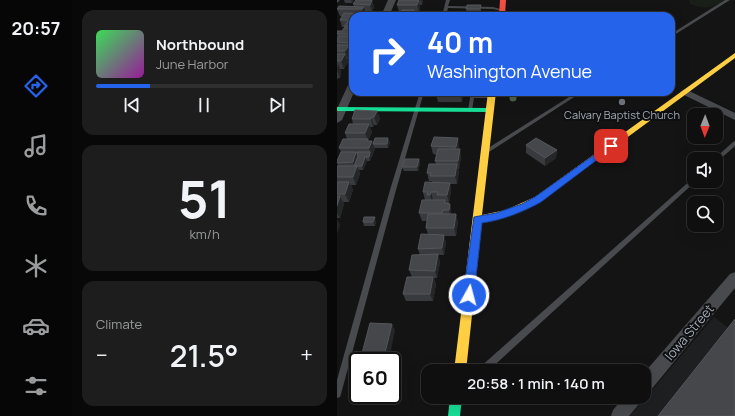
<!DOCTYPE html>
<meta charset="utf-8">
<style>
body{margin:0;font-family:Manrope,sans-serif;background:#1d1d1d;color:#f1f3f6;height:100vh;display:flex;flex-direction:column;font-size:15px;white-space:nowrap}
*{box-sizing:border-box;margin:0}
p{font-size:13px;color:#9b9c9e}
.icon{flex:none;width:22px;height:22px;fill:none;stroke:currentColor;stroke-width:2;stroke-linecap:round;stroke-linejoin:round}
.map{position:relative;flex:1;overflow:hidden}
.details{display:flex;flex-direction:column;gap:10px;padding:10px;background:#080808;width:265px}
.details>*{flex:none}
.hud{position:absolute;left:12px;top:12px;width:326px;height:84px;border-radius:12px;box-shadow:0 4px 16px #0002,0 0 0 1px #2f2f2f;background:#2563eb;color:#fff;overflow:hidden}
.needle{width:26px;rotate:181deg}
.tools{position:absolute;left:350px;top:108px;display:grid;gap:8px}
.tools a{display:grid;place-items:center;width:36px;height:36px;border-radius:8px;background:#0f0f0f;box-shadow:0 4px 16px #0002,0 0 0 1px #2f2f2f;font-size:20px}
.speed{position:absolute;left:12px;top:352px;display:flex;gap:8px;font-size:20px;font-weight:700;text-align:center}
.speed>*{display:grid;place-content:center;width:52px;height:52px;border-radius:50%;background:#0f0f0f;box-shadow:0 4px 16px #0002,0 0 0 1px #2f2f2f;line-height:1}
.speed .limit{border:2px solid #111;border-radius:6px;background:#fff;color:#111}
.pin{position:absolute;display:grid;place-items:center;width:34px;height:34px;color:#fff;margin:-17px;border-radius:8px;box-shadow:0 2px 6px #0006}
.me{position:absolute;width:44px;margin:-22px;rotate:7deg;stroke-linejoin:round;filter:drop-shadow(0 0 3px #0008)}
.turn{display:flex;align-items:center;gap:14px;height:84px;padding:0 12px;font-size:18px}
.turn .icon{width:52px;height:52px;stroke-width:2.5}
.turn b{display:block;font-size:28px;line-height:34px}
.big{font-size:30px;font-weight:600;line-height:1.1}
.details .card{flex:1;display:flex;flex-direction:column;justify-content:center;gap:6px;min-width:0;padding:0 14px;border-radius:12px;background:#1d1d1d}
.details .dial{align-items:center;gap:0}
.dial b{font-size:52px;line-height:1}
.song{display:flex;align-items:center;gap:12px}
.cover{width:48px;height:48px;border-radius:6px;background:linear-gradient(135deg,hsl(130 70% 55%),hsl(300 70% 35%))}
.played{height:4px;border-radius:2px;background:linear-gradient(90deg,#2563eb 25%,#2f2f2f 25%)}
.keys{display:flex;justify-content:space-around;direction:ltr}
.heat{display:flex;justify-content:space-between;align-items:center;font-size:22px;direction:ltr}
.trip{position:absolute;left:84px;top:364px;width:230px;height:40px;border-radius:12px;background:#0f0f0f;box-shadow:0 4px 16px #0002,0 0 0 1px #2f2f2f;font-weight:600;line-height:40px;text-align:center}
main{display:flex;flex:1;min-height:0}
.menu{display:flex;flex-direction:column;width:72px;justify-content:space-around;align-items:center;background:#060606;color:#9b9c9e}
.menu .icon{width:28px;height:28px}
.menu .current{color:#2563eb}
.menu b{font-size:18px;color:#f1f3f6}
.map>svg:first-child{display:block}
.built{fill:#1e1f21}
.green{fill:#191e19}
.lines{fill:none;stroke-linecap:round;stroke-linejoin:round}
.lane{fill:#484a4d;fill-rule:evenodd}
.street{fill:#484a4d;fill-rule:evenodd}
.fast{fill:#16e098;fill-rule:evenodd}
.slow{fill:#ffcf43;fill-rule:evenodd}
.jam{fill:#f24e42;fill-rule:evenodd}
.tree{fill:#4d624d}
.wall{fill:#393a3d}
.shaded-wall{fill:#252627}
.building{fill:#45474a;stroke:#54565b}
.route{fill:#2563eb;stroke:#184099}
.poi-dot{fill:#72767d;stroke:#0e0f10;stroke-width:1.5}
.labels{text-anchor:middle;stroke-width:4;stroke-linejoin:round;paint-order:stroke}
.poi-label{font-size:11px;fill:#a5abb6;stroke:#0e0f10}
.near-street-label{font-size:13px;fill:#a5abb6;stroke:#0e0f10}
</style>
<main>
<nav class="menu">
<b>20:57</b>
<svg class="icon current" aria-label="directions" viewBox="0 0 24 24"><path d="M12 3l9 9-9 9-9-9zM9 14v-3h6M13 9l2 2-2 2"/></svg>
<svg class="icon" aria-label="music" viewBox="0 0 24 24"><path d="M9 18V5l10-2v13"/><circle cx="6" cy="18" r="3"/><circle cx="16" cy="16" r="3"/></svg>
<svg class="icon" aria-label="phone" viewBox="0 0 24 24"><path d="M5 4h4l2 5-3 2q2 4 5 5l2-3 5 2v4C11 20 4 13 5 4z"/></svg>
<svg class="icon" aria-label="climate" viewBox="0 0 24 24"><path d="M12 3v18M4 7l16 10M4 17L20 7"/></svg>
<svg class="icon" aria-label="car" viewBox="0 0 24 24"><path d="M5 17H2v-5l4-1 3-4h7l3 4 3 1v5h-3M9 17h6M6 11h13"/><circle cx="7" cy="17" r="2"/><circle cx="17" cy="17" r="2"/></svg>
<svg class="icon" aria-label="filters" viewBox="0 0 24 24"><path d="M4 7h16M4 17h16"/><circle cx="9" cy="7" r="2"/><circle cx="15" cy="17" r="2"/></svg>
</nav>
<section class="details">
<div class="card">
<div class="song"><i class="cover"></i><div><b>Northbound</b><p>June Harbor</p></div></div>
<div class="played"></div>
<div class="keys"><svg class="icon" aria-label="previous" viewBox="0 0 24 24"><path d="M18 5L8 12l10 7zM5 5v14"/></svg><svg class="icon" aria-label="pause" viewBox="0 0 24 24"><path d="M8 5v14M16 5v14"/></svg><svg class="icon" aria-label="next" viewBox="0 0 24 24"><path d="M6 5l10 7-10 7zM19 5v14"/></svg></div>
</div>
<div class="card dial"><b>51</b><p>km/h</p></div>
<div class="card"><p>Climate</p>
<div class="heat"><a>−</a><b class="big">21.5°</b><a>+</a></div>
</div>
</section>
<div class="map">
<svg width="398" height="416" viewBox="0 0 398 416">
<rect width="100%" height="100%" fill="#141414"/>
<path class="built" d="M377,317L398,333V416H293Z"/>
<path class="green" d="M352,0H388C374,9 369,9 353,4Z"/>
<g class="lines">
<g class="lane">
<path d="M0,0H3L0,3Z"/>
<path d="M109,0H113L111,6L156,7L167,10L165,11L156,9L111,8L109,16H105Z"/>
<path d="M388,0H393L334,37V34Z"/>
<path d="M112,15H165L167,16H111Z"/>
<path d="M83,92H87L59,190L4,394L3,397L0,398V380L53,190Z"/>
<path d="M134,92H138V96H155L157,97L155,98H137L135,110L133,112L131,110Z"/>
<path d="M240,92H245L152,152H148L147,151L148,150Z"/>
<path d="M398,141V146L381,161L379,162V159H377L396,142Z"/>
<path d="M357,178V181H359L151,371H141L142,368L355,179Z"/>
</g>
<g class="street">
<path d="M51,0H59L52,16H44Z"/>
<path d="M16,82V92H17L5,120L0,123V109L11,85Z"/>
<path d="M348,89L398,113V120L345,94L343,92Z"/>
<path d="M398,272V288L313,391L307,393V373L393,274Z"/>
<path d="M287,397H305L303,403L292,416H274L276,410Z"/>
</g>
<g class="fast">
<path d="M0,107L153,108L157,110L153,112L0,111Z"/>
<path d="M113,397H125L123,416H111Z"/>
</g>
<path class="slow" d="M398,53V58L204,201L175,215L145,222L129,371H117L151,92H159L145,215L169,210L198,197Z"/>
<path class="jam" d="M163,0H169L168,16H162Z"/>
</g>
<circle class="tree" cx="176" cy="98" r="3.5"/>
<g class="wall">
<path d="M7,0H17L15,3H8Z"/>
<path d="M35,0L37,7L35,12H29V14L16,16V49L15,50H14V52L11,59H10L11,62L7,69H3L4,72L3,78H1L0,80V31H5L8,28V27H5L3,20L5,16H3L0,9L17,7L16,4Z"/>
<path d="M86,0L85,5H83V7L82,12H78V15L62,14L63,12H62L60,5Z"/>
<path d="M144,5V13H130L129,9Z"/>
<path d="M125,92L126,95L125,102H101L99,94Z"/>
<path d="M40,111L43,119L40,125H37L36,127H33L35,132L31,141H35L38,149L33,161H30L26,170H22L23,174L19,185H14L16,190L12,202H6L7,204L3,218H0V166H1L0,161L4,152L2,148L10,139L8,133L16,124L15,119Z"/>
<path d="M53,142L51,148H37L36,144Z"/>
<path d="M189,145L220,150L219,158L208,166L189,153Z"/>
<path d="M94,146H122L121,149L124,157L122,169H121L122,172L120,184H113L114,191L112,203L113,204L114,211V214H119L121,222L119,236H107L109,243L107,255H101L103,262L100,278H97L99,284L96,301H69L66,294L75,277L72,270L83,255L81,249L91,234L89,228L90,221H85L82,213L88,200L86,192L95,182V181H92L90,173L99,164L98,161L100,155L96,154Z"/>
<path d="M82,159L83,163L81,171H67L65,167Z"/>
<path d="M39,221L38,226H27L26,222Z"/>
</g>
<g class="shaded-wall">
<path d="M14,0H17L15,3Z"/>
<path d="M35,0L37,7L35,12L33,5Z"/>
<path d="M82,0L83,7L82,12L80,5Z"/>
<path d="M84,0H86L85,5L84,1Z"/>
<path d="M27,7L29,14L28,16H26L27,14L25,9Z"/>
<path d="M16,36V49L15,50L13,43Z"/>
<path d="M12,45L14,52L11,59L8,51Z"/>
<path d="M8,54L11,62L7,69L4,61Z"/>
<path d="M1,64L4,72L3,78L0,70Z"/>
<path d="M124,92H125L126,95L125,102L123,94Z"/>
<path d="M40,111L43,119L40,125L37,117Z"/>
<path d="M34,117L37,125L36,127L34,119Z"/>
<path d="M32,124L35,132L31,141L33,145L35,141L38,149L35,156L32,148L30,141L31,140L28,133Z"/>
<path d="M51,138L53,142L51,148L50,144Z"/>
<path d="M121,138L122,146L120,155L119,147Z"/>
<path d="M123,149L124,157L122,169L121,161Z"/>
<path d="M220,150L219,158L208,166V158Z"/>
<path d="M19,152L23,161L20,166L23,174L19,185L16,177L17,166L16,162Z"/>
<path d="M33,152L35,156L33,161L32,157Z"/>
<path d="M28,157L30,161L26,170L25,166Z"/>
<path d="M82,159L83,163L81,171L80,167Z"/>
<path d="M120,164L122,172L120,184L118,176Z"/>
<path d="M12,182L16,190L12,202L8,194Z"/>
<path d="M113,183L114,191L112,203L110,195Z"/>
<path d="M94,192L96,200L95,203L93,195Z"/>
<path d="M3,196L7,204L3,218L0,213V206Z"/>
<path d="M113,204L114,211L113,218L112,210Z"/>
<path d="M119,214L121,222L119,236L117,228Z"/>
<path d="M38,217L39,221L38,226L36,222Z"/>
<path d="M0,219L3,225L0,234Z"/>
<path d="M107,235L109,243L107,255L105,248Z"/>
<path d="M101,254L103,262L100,278L98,271Z"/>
<path d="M96,277L99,284L96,301L93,294Z"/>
<path d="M55,324L58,330L52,361H46Z"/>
</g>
<g class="building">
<path d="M19,0H35L33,5L16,4Z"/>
<path d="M62,0H82L80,5H60Z"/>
<path d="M130,5H144L143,9H129Z"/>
<path d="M2,6L27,7L25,9H0Z"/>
<path d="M65,10H77L76,14H62Z"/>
<path d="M7,13L27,14L26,16H16V20H3Z"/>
<path d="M59,14H78L77,16H58Z"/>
<path d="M117,14H134L133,16H116Z"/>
<path d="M11,21H16V27H7Z"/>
<path d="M7,28L16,29V34H0V31H5Z"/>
<path d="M2,36H16L13,43L0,42V39Z"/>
<path d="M0,45H12L8,51H0Z"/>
<path d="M0,54H8L4,61H0Z"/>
<path d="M100,92H124L123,94H99Z"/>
<path d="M18,110L40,111L37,117H34V119H15Z"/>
<path d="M12,124H32L28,133H8Z"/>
<path d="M97,137L121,138L119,147L94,146Z"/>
<path d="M38,138H51L50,144H36Z"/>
<path d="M199,138L220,150L208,158L189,145Z"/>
<path d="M6,139H31L30,141H35L32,148H2Z"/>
<path d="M101,149H123L121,161H98Z"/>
<path d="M4,152H19L16,162L0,163V161Z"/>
<path d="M20,152H33L32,157H28L25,166H17L21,156L20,153Z"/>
<path d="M68,159H82L80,167H65Z"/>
<path d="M92,164H120L118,176H93L94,173H90Z"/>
<path d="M0,166H20L16,177H0Z"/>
<path d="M0,182H12L8,194H0Z"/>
<path d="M88,182L113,183L110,195H100L101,192H94L93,195H90L91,192H86Z"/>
<path d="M0,196H3L0,206Z"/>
<path d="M85,200H108L107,203L113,204L112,210H106L105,213H82Z"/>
<path d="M91,214H119L117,228H89Z"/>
<path d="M27,217H38L36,222H26Z"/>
<path d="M84,234L107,235L105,248L81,249Z"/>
<path d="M101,254L98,271L72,270L75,255Z"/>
<path d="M70,277H96L93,294H66Z"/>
<path d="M398,319V416H321Z"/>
<path d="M33,323L55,324L46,361H23Z"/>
</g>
<path class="route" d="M274,143L279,146L277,147L204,202C186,212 166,220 145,223L137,295L135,299L132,300L128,299L126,295L137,217L159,213L185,204L198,197Z"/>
<circle class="poi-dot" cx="285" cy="102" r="4"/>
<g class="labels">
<g class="poi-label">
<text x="285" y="119">Calvary Baptist Church</text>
</g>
<g class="near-street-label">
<text transform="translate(352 332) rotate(-50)" y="5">Iowa Street</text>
</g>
</g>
</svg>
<div class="tools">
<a><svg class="needle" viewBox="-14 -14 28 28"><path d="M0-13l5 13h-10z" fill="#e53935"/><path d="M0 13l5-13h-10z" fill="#9b9c9e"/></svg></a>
<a><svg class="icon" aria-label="sound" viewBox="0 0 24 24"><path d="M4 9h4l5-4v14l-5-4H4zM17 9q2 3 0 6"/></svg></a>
<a><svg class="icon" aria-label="search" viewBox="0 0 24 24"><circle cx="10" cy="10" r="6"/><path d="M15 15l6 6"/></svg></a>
</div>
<div class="speed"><div class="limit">60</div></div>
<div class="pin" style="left:274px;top:146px;background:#d93025"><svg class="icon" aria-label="arrive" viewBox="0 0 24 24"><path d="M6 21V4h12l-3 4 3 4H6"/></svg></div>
<svg class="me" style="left:132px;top:295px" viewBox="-20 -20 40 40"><circle r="17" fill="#2563eb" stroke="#fff" stroke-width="3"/><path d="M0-11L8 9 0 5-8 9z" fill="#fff"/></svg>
<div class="trip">20:58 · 1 min · 140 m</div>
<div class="hud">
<div class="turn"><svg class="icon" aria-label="right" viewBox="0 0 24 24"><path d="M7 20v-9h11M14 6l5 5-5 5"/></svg><div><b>40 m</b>Washington Avenue</div></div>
</div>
</div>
</main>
